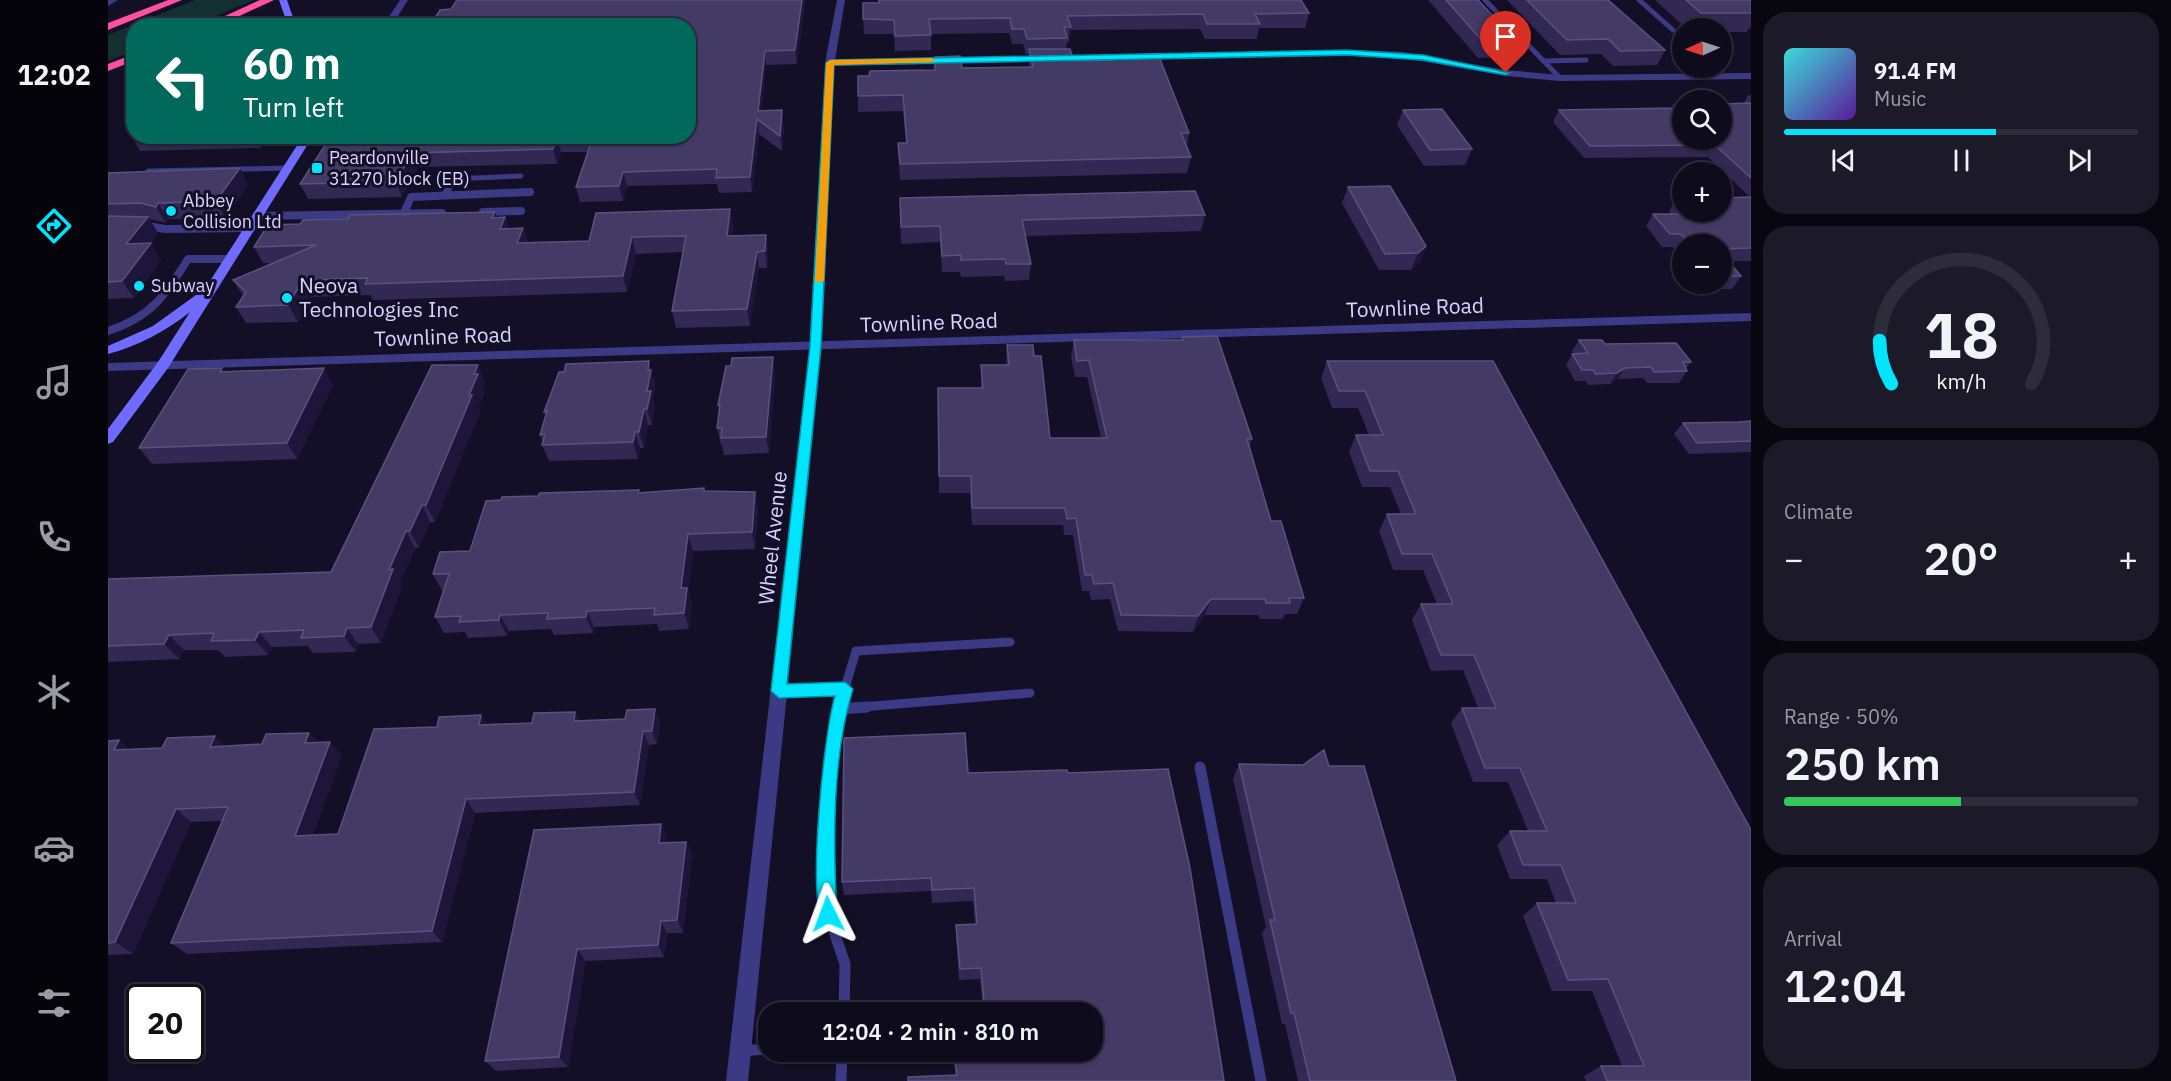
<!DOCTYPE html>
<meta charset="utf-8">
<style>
body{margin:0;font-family:"IBM Plex Sans",sans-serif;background:#1c1929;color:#f1f3f6;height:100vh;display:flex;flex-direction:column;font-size:22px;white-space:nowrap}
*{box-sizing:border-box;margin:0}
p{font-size:20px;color:#9b9ba3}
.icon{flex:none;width:33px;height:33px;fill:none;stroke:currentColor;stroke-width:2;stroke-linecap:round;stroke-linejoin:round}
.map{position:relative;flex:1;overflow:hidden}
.panel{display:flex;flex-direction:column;gap:12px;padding:12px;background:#08060f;width:420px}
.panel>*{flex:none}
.hud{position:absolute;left:18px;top:18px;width:570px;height:126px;border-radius:24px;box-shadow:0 2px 4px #0004,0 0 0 2px #2e2b3b;background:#00695c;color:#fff;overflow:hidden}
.needle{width:39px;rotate:267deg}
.buttons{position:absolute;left:1564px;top:18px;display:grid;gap:12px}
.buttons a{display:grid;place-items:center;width:60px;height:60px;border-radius:50%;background:#0e0b1c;box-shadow:0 2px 4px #0004,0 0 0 2px #2e2b3b;font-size:30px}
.speed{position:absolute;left:18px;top:984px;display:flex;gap:12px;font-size:30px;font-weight:700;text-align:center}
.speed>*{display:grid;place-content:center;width:78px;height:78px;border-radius:50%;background:#0e0b1c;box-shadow:0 2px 4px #0004,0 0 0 2px #2e2b3b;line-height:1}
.speed .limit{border:3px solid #111;border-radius:9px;background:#fff;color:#111}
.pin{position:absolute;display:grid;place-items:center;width:51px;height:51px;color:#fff;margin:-62px -26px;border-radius:50% 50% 50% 0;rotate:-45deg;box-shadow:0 0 6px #0007}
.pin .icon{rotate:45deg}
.me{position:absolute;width:66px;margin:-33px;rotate:357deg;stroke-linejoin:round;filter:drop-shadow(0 0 4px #0008)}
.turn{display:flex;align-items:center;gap:21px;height:126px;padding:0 18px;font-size:27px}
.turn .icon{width:78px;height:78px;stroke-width:2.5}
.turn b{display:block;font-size:42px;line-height:51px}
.big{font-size:45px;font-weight:600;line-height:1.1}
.panel .widget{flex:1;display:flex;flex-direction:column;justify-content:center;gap:9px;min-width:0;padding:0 21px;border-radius:24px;background:#1c1929}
.panel .dial{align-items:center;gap:0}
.dial svg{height:156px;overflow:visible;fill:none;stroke:#2e2b3b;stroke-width:7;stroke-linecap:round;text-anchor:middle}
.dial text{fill:#f1f3f6;stroke:none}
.song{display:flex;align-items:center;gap:18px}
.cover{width:72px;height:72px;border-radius:9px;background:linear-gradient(135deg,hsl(180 70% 55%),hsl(270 70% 35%))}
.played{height:6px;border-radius:3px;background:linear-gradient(90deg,#00e5ff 60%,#2e2b3b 60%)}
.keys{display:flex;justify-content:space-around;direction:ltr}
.heat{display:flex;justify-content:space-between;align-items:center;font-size:33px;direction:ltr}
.charge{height:9px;border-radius:4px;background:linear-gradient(90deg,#34c759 50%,#2e2b3b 0)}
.trip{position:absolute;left:650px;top:1002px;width:345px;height:60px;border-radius:24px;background:#0e0b1c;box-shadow:0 2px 4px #0004,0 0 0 2px #2e2b3b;font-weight:600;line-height:60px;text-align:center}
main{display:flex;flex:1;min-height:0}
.tab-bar{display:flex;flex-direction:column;width:108px;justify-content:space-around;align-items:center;background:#06040b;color:#9b9ba3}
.tab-bar .icon{width:42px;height:42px}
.tab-bar .selected{color:#00e5ff}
.tab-bar b{font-size:27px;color:#f1f3f6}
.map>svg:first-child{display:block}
.green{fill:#12302f}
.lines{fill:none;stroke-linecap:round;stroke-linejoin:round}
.service-far3{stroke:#3d3a85;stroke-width:5}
.service-far2{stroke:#3d3a85;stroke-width:8}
.service-far1{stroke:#3d3a85;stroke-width:9}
.service{stroke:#3d3a85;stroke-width:11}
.minor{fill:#3d3a85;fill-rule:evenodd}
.tertiary{fill:#3d3a85;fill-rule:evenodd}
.secondary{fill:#6f6bff;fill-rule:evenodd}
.motorway{fill:#ff4fa3;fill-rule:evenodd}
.wall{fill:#312854}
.shaded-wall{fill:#1d163a}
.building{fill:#433a66;stroke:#5a527e;stroke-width:1.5}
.route{fill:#00e5ff;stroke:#0095a6;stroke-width:1.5}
.slow{fill:#f59e0b}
.poi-dot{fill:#00e5ff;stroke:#130f26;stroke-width:2}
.labels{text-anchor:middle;stroke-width:6;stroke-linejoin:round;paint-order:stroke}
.far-poi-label{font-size:18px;fill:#d9d4ff;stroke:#130f26;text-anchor:start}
.poi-label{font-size:21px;fill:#d9d4ff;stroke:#130f26;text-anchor:start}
.street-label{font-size:21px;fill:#d9d4ff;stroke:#130f26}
</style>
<main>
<nav class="tab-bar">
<b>12:02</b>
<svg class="icon selected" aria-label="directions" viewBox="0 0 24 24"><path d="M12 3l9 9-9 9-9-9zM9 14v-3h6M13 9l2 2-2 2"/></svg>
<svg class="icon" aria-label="music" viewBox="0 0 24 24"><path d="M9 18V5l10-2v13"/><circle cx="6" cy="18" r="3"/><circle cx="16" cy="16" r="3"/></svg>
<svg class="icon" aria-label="phone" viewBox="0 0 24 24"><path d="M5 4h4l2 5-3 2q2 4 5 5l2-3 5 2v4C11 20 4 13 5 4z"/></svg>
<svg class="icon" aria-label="climate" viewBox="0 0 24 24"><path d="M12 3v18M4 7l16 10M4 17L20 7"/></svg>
<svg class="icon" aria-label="car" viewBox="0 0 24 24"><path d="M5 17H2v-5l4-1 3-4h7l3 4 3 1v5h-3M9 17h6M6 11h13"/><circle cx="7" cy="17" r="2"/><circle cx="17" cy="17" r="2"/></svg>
<svg class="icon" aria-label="filters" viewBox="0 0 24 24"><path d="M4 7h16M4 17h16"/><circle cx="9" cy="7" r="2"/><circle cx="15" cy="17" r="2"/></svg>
</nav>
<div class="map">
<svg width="1643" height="1081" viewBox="0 0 1643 1081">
<rect width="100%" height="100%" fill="#130f26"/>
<path class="green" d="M87,0H146L86,25L26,26L25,51L0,61V35Z"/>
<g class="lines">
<g class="service-far3">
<path d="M1377,0L1452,78"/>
<path d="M1531,0L1565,30"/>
<path d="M1435,61L1478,60"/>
<path d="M199,139L233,138"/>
<path d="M40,171L182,168"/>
<path d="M342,183L344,179L413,176"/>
</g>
<g class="service-far2">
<path d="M338,194L343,181"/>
<path d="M375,212L413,211"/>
<path d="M296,213L303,197L422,192"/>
<path d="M150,216L334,213"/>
<path d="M35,225L57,229L143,228"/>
<path d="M0,331C43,317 57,296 80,259H123"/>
</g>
<g class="service-far1">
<path d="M671,691L737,689"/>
<path d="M731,708L748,651L902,642"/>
<path d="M741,708L922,693"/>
</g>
<g class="service">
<path d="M732,707L723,766L718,865L720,914L737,964L736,1012"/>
<path d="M731,709L759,707"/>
<path d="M1092,767L1153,1081"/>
<path d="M632,1051L660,1049"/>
<path d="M733,1081L734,1052"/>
</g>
<path class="minor" d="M729,0H737L727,60L1239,50L1295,52L1398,70L1452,75L1643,73V79L1452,81L1398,76L1295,58L1239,56L726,66L714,346L640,1081H618L702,346L717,63Z"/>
<g class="tertiary">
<path d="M0,0H10L0,6Z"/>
<path d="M292,0H300L284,26H275Z"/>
<path d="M1643,313V321L0,371V363Z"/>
</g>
<g class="secondary">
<path d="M171,0H179L188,26H180Z"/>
<path d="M195,136H205L60,368L5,442L0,444V429L50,362L82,312C58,331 30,346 0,354V346L45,326L88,295H93Z"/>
</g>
<g class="motorway">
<path d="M60,0H74L0,30V23Z"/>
<path d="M152,0H166L110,26H95Z"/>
<path d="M26,54V61L0,71V64Z"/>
</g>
</g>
<g class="wall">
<path d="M697,0L689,64L658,65L653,111L676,125L674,151L651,134L644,192L611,193L609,184L519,186L515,201L472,202L468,187L480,152H453L449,164L310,167L294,197L200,199L192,184L223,136H580V26Z"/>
<path d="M1320,0H1370L1409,42L1402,57L1370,58Z"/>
<path d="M1399,0H1500L1557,50L1549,65L1505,66L1493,54L1452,55Z"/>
<path d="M1547,0H1643V28H1641L1639,32H1614V28H1578Z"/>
<path d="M771,3L1201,13L1197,28H1151L1149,39H1097L1092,29L962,30L961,42H959L958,49L966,61L1005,60V55L1081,133L1079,147L1083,157L1079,173L792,180L790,143H798L795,111L750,112V96L761,76L826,70L827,57L854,68L921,67V54H918L915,44H904L901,33L823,34V50L787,51L786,34H756L755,19Z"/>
<path d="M1640,95H1643V261H1621L1633,276L1624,289H1600L1595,284H1614V244H1575V259L1565,247H1554L1538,226L1545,214H1563L1561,211L1569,199H1575V212H1614L1642,197L1600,157L1476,158L1445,122L1451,110L1565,109L1566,106L1636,103Z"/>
<path d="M1295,110L1364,149L1357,165L1316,166L1289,125Z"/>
<path d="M26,132V136H161L153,148L32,151L23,135Z"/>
<path d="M0,173L140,185L117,218L60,219L58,223L41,219L50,233L42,243L53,260L26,298L0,299Z"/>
<path d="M1240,187L1318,246L1312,263L1303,270H1271L1234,203Z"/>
<path d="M792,198L1097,215L1093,231L918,236L923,264L921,280L897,281L896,276L853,277L852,272H834L832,242L793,244Z"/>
<path d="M622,209L625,226L624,236L658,235L660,251L659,268H651L642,326L568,328L564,311L575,252L528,254L519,292L265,300L262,295L204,297L190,322L138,323L128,307L135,296L125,280L166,263H155L146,247L397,217L401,229L415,228L420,243L481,241Z"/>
<path d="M1074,337L1144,439L1141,447L1163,521L1196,598L1189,614H1177L1175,619H1152L1150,615H1097L1085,632L1010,631L1002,599L983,600L981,591H974L965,535H956L955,525H864L862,493H831L830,388H873V365H898L899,345L926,356L942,438H993L979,377H967L963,357L966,340H1073Z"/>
<path d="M1471,340L1497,344L1583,362L1578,369L1579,371L1571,383H1539L1535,378L1510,379L1502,384L1480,385L1478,381H1467L1458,365L1464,354H1466L1464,351Z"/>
<path d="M665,357L667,374L661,453L616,455L614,445H613L609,428L611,413L610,405L623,366Z"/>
<path d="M1219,361H1385L1643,1081H1478L1476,1076L1493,1066H1514L1484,991H1444L1415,916L1429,903H1448L1439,879H1402L1389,845L1402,831H1420L1400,782H1365L1343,723L1354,708H1370L1355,670L1323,671L1304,620L1313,604H1329L1315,570H1285L1271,531L1279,514H1293L1282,487H1254L1241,452L1248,435H1261L1250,408H1224L1213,378Z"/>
<path d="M114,368L116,372L225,385L189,459L44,464L31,448Z"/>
<path d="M546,378L547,387L545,398L547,408L544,425H540L536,448H532L530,459L441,461L434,445L435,442L432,435L438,416L436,412Z"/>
<path d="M377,382L375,387L377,391L370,408L372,412L327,522H322L311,548H307L292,582L294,586L273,643L250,644L248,652L205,653L200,646L164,647L160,655L117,657L110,650H76L71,659L0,662V579L223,572Z"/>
<path d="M1643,421V452L1581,454L1566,434L1575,423L1630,422Z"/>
<path d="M597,491L647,492L650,509L647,549L585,551L580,590L584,604L581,629L551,631L549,624L486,627L485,633L446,635L443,629L401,631L399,636L360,638L357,632L336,633L327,617L335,591H334L325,574L362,551L532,493Z"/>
<path d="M547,709L552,723L549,744L541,745L532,805L367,813L334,942L79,954L63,943L114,821L83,822L25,954L0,955V741L21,750L154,744L201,733L210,742L234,755L205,835L230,834L379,724L424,723L467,712L472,721L517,719Z"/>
<path d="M1131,764L1221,766L1348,1081H1190L1177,1024H1174L1154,933L1158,927L1125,779Z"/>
<path d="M860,773H960L1116,1081L847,1075V1063L879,1061L878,1052H984V1012H875L872,979L851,980L848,937V925L867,924L865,901L824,903L823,891L736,895L734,882Z"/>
<path d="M553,824L559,838V842H578L584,855L575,933H559L556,957L478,961L460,1067L388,1071L377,1061Z"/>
</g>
<g class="shaded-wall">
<path d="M694,0H697L689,64L687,50Z"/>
<path d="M657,51L658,65L652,122L650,111Z"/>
<path d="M674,110L676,125L674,151L672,136Z"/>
<path d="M649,119L651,134L644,192L642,177Z"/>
<path d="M147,136H161L153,148Z"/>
<path d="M449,138L453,152L449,164L445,149Z"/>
<path d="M304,153L310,167L294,197L288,182Z"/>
<path d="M132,168L140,185L117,218L108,201Z"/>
<path d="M515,172L519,186L515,201L511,186Z"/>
<path d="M50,203L60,219L58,223L48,207Z"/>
<path d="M622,209L625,226L622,253L619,236Z"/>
<path d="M387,212L393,228L397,217L403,234L398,245L384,218Z"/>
<path d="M40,217L50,233L29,260L18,244Z"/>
<path d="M415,228L420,245L409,243Z"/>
<path d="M658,235L660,251L659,268L657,251Z"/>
<path d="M524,237L528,254L519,292L515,276Z"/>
<path d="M43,243L53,260L26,298L14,281Z"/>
<path d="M1318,246L1312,263L1303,270L1310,253Z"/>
<path d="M649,252L651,268L642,326L639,309Z"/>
<path d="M195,280L204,297L190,322L180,305Z"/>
<path d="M665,357L667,374L661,453L658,437Z"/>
<path d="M541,361L547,387L545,398L547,408L544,425L539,409V391L540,370Z"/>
<path d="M370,365L377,382L375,387L377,391L370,408L372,412L327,522L318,505L361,395L366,374Z"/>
<path d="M216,368L225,385L189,459L179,443Z"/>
<path d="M1517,368L1510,379L1502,384L1509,373Z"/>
<path d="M536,409L540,425L536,448L531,432Z"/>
<path d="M527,432L532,448L530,459L525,442Z"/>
<path d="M647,492L650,509L647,549L644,532Z"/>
<path d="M314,505L322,522L311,548L302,531Z"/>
<path d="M298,531L307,548L292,582L294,586L273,643L263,627L281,570Z"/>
<path d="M580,534L585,551L580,590L584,604L581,629L576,613L573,588Z"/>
<path d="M1103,599L1097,615L1085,632L1090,616Z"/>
<path d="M479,611L486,627L485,633L478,617Z"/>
<path d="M392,615L401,631L399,636L391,620Z"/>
<path d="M239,628L250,644L248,652L236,636Z"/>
<path d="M151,632L164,647L160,655L147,640Z"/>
<path d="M61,635L76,650L71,659L56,644Z"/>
<path d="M547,709L552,723L549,744L544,731Z"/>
<path d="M467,712L474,726L466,721Z"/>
<path d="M373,715L382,729L371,725Z"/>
<path d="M535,731L541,745L532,805L526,792Z"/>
<path d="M201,733L213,746L197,743Z"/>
<path d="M107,736L120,750L102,747Z"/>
<path d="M11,740L26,754L6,750Z"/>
<path d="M222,742L234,755L200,849L187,836Z"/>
<path d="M358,799L367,813L334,942L324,931Z"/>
<path d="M68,809L83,822L25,954L7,942Z"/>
<path d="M553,824L559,838L557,856L551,843Z"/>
<path d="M578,842L584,855L575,933L569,920Z"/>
<path d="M553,921L559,933L556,957L550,945Z"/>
<path d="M469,949L478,961L460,1067L451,1057Z"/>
</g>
<g class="building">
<path d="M349,0H694L687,50L657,51L650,111L674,110L672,136L649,119L642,177L608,178L609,169L515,172L511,186L468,187L485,137L449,138L445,149L304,153L288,182L192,184L223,136H580V26H322L332,10L343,9Z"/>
<path d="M771,0H1193L1201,13L1147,14L1152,24H1099L1095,14L959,16L963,27H956L959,38L919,39L916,29H904L902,18L821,19L823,35L787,36L786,20L755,19V3H771Z"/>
<path d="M1338,0H1370L1409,42L1376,43Z"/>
<path d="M1419,0H1500L1557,50L1512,51L1500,39L1459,40Z"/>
<path d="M1578,0H1643V13H1593Z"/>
<path d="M921,49H962L966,61L1007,60L1005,55L1050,54L1081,133H1073L1083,157L792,164L790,143H799L795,95L750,96V76H761L762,71L827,70V57L852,56L854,68L925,67Z"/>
<path d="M1643,103V178L1607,145L1482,146L1451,110L1569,108L1566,106H1575V140H1614V104Z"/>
<path d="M1334,109L1364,149L1322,150L1295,110Z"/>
<path d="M132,168L108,201L50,203L48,207L33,203L0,204V173Z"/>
<path d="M1282,186L1318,246L1310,253L1277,254L1240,187Z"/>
<path d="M1087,191L1097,215L914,220L923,264H898L897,259L853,260V255L834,256L832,226L793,227L792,198Z"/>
<path d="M1643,197V248L1614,249V244H1582L1573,234H1562L1545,214H1583L1581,212H1614V198Z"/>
<path d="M1569,199H1575V206Z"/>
<path d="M622,209L619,236L658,235L657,251L649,252L639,309L564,311L578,236L524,237L515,276L257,284L260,278L195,280L180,305L128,307L138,292L125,280L208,245L146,247L160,225L192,224L195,220L240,219L242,215L387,212L384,218L397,217L392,229L415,228L409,243L481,241L488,213Z"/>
<path d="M0,216L40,217L18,244L43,243L14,281L0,282Z"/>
<path d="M1614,254L1633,276H1614Z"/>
<path d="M1109,336L1144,439H1139L1163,521H1173L1196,598H1181L1182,603H1158L1157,599H1103L1090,616L1013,615L1005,583L986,584L984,575H977L968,518L959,519L957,508H864L863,476H831L830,388H875L873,365H901L899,345H925L926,356H933L942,438H999L981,360L969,361L966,340H1075L1074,337Z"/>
<path d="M1471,340H1494L1497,344L1568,343L1583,362H1575L1579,371L1546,372L1543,367L1517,368L1509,373L1487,374L1485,370H1474L1464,354L1480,353Z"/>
<path d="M665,357L658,437L613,438L614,428H609L612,405H610L618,366H623L624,358Z"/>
<path d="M541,361L540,370H543L539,391H543L539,409H536L531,432H527L525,442L434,445L437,434L432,435L439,411L436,412L451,372H456L458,364Z"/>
<path d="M1219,361H1385L1643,830V1081H1499L1493,1066H1536L1500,979L1460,980L1429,903H1468L1453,865H1415L1402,831H1439L1412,768H1377L1354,708H1388L1366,655H1333L1313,604H1345L1324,554H1294L1279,514H1308L1290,471H1262L1248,435H1275L1257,391H1231Z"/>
<path d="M324,365H370L366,374H370L361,395H364L318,505H314L302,531H298L281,570L285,569L263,627L239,628L236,636L193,638L196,630L151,632L147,640L103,641L106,633L61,635L56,644L0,646V579L223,572Z"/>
<path d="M114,368L112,372L216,368L179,443L31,448L80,369Z"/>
<path d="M1643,421V441L1589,443L1575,423L1630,422Z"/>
<path d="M596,488V491L647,492L644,532L580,534L573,588H579L576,613L546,615L547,608L479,611L478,617L439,619L440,613L392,615L391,620L351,622L353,616L327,617L341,574H325L332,552L362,551L378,501L393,500L394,497L430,496L432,493L531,490L530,493Z"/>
<path d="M547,709L544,731H535L526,792L358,799L324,931L63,943L120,807L68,809L7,942L0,943V741L11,740L6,750L54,748L59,738L107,736L102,747L154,744L158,734L201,733L197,743L222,742L187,836L230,834L266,729L329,727L331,717L373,715L371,725L424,723L426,713L467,712L466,721L517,719L519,710Z"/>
<path d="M857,733L860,773L959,770L960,773L1060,769L1082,868L1116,1081H800V1077L849,1075L847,1063L881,1061L880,1052H984V1012H877L873,968L852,969L848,925L869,924L866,888L824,890L823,878L734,882L736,738Z"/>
<path d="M1216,750L1221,766H1256L1348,1081H1202L1186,1013H1183L1162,920H1167L1131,764L1195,765Z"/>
<path d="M553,824L551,843L578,842L569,920L553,921L550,945L469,949L451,1057L377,1061L426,830Z"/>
</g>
<path class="route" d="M1239,50L1315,55L1402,73L1398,75L1315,60L1239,55L726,65L713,346L679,684L737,682L745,689C724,757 725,843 729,914L726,920L720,923L714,920C700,889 716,732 727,696L671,698L663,691L702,346L718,63L722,60Z"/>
<path class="slow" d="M824,58L827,62L726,65L716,281L707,283L718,63L722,60Z"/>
<g class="poi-dot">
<rect x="203" y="162" width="12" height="12" rx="3"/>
<circle cx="63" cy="211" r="6"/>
<circle cx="31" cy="286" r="6"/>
<circle cx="179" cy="298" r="6"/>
</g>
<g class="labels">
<g class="far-poi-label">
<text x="221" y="164">Peardonville<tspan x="221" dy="21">31270 block (EB)</tspan></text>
<text x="75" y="207">Abbey<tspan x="75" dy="21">Collision Ltd</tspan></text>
<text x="43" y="292">Subway</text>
</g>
<g class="poi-label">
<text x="191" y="293">Neova<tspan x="191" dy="24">Technologies Inc</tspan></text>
</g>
<g class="street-label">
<text transform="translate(1307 308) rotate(-2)" y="7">Townline Road</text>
<text transform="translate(821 323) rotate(-2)" y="7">Townline Road</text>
<text transform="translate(335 337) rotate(-2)" y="7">Townline Road</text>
<text transform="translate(665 538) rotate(-84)" y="7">Wheel Avenue</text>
</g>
</g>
</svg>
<div class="buttons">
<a><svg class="needle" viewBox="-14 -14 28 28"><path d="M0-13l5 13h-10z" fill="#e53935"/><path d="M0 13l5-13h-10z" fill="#9b9ba3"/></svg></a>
<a><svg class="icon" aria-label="search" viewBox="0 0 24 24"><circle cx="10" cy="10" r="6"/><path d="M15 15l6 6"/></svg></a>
<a>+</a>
<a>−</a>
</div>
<div class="speed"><div class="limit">20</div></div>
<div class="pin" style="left:1398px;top:73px;background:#d93025"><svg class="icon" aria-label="arrive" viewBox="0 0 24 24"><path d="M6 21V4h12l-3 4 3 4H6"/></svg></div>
<svg class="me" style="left:720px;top:914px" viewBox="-20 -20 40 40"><path d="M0-17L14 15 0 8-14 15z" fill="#00e5ff" stroke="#fff" stroke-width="4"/></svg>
<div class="trip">12:04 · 2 min · 810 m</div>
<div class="hud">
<div class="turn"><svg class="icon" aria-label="left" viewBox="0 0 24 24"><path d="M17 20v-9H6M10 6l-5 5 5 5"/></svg><div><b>60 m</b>Turn left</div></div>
</div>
</div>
<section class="panel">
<div class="widget">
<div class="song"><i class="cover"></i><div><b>91.4 FM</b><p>Music</p></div></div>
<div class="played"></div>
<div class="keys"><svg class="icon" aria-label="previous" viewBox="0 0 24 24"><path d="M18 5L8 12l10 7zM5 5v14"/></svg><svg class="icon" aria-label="pause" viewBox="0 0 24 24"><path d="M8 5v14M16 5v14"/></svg><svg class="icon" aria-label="next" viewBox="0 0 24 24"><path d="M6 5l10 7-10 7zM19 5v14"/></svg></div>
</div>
<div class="widget dial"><svg viewBox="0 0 100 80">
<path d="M14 69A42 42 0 1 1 86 69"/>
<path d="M14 69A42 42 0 0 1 8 47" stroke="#00e5ff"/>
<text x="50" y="56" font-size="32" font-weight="700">18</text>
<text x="50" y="72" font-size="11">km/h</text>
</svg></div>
<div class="widget"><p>Climate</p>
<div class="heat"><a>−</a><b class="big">20°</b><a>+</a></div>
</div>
<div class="widget"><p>Range · 50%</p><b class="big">250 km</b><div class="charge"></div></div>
<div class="widget"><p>Arrival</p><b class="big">12:04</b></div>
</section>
</main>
